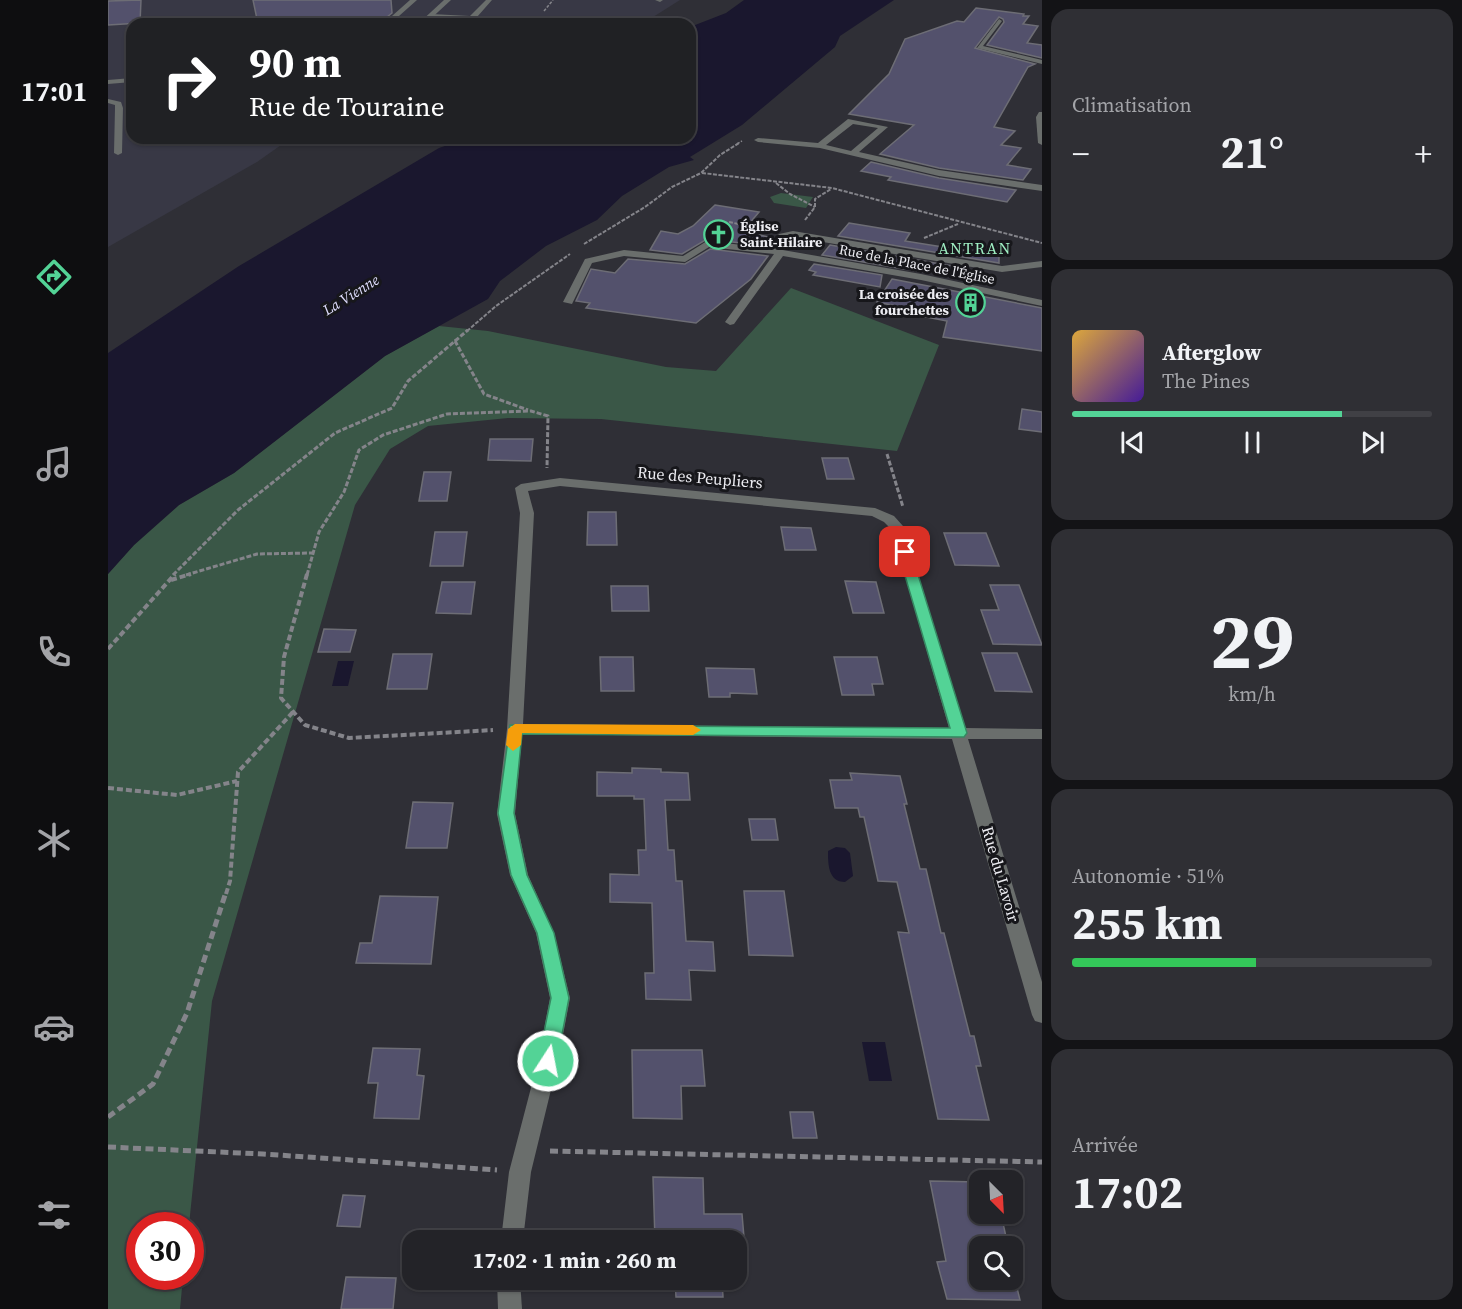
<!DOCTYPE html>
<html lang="fr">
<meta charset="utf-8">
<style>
body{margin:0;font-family:"Source Serif 4",serif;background:#2f2f34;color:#f1f3f6;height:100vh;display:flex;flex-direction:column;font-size:22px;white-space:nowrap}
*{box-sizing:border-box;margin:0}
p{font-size:20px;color:#a3a4a8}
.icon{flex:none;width:33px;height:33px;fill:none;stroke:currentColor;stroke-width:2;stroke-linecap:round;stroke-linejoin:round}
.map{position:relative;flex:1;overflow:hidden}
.drawer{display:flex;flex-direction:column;gap:9px;padding:9px;background:#131316;width:420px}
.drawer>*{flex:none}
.banner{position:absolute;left:18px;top:18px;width:570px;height:126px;border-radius:18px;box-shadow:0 2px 4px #0004,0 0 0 2px #404045;background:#202124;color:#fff;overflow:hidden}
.needle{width:39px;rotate:156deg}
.tools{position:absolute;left:861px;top:1170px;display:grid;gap:12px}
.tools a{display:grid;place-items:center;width:54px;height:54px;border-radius:12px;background:#232328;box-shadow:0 2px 4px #0004,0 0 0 2px #404045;font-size:30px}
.speed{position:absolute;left:18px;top:1212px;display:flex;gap:12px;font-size:30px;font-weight:700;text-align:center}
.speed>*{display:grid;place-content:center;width:78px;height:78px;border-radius:50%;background:#232328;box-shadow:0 2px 4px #0004,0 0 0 2px #404045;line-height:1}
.speed .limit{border:9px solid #d22;background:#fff;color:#111}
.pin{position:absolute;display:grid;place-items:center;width:51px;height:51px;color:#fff;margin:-26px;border-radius:12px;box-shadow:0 3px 9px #0006}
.me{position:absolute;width:66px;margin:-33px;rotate:11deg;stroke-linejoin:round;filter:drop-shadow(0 0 4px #0008)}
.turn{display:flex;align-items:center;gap:21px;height:126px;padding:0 24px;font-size:27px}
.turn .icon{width:78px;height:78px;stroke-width:2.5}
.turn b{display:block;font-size:42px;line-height:51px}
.big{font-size:45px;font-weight:700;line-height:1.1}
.drawer .widget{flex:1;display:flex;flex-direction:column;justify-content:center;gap:9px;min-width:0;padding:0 21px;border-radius:18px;background:#2f2f34}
.drawer .dial{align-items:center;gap:0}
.dial b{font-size:78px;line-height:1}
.song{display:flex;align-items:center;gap:18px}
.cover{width:72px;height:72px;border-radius:9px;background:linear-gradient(135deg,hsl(40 70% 55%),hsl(260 70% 35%))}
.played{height:6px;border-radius:3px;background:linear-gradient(90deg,#53d396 75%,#404045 75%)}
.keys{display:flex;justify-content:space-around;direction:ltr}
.heat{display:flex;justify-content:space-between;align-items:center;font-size:33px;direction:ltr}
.charge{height:9px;border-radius:4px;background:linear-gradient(90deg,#34c759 51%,#404045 0)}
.trip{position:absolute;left:294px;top:1230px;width:345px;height:60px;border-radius:18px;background:#232328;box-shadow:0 2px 4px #0004,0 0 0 2px #404045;font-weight:700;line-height:60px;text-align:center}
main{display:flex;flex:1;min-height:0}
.tab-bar{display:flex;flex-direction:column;width:108px;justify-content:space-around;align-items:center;background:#0e0e10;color:#a3a4a8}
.tab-bar .icon{width:42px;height:42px}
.tab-bar .active{color:#53d396}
.tab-bar b{font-size:27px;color:#f1f3f6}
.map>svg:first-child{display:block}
.built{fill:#383845}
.green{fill:#3a5747}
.water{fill:#1a172e}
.building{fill:#53516c;stroke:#6d6d75;stroke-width:1.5}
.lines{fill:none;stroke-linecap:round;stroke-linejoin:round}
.path-far4{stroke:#84848a;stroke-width:1.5;stroke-dasharray:3 1.5;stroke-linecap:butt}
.path-far3{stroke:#84848a;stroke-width:2;stroke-dasharray:4 1.5;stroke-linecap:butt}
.path-far2{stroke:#84848a;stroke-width:3;stroke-dasharray:5 2;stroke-linecap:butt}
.path-far1{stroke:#84848a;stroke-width:4;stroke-dasharray:6 3;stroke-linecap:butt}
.path{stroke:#84848a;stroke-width:5;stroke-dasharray:8 4.5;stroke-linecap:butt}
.service{fill:#6a6e6c;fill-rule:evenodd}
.minor{fill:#6a6e6c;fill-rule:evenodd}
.route{fill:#53d396;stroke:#368962;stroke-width:1.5}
.slow{fill:#f59e0b}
.labels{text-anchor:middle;stroke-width:6;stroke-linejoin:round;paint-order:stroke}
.far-poi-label{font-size:14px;font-weight:bold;fill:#ededf2;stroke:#17171b;text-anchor:start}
.far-street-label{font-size:14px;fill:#ededf2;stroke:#17171b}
.far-water-label{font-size:15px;font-style:italic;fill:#e0defe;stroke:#17171b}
.far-quarter-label{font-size:16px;letter-spacing:1.5px;fill:#9fefc3;stroke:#17171b}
.street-label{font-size:16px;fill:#ededf2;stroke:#17171b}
</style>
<main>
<nav class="tab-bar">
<b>17:01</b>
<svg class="icon active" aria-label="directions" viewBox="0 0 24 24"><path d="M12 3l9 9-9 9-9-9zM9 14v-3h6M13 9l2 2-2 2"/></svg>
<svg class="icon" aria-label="music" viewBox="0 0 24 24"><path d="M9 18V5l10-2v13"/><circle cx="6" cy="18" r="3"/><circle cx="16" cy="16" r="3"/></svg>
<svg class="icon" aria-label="phone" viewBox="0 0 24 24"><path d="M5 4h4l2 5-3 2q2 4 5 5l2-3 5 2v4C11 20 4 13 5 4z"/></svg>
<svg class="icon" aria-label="climate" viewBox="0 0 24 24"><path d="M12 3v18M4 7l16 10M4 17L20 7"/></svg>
<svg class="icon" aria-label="car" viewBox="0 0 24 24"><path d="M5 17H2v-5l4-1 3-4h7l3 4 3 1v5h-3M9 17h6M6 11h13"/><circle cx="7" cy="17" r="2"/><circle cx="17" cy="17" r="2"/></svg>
<svg class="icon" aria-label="filters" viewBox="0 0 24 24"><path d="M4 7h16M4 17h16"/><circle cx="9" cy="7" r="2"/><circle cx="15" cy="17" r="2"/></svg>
</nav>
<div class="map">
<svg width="934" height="1309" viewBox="0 0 934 1309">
<rect width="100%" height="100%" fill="#2f2f36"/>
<path class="built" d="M0,0H572L534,24H24V138H183L149,162L0,247Z"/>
<g class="green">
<path d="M673,193L705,197L698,208L666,203L662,197Z"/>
<path d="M683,288L831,345L789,451L493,419L400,418L320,426L282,449L247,505L104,1001L81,1225L32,1226V1276L75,1277L72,1309H0V574L26,545L71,505L126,473L277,356L331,326L380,331L558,367L608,371Z"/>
</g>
<g class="water">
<path d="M636,0H786L732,36L727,47L634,125L582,157L586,160L561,167L514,196L489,220L438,246L392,281L380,299L277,356L126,473L71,505L26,545L0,574V353L131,266L331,148L360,138H582V27L618,13Z"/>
<path d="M230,661H246L240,686H224Z"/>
<path d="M728,847L737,848L742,853L745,876L737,882C720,882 720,864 720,851Z"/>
<path d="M754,1042H777L784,1081H761Z"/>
</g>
<g class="building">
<path d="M33,0L32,23L0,25V1Z"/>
<path d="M145,0H283L284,13L279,17L225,21L226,24H150Z"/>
<path d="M868,8L916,14L915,16H921L915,24L930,26L919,43L934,45V58L879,45L896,22L895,19L891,17L867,48L927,64L920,67L886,127L907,131L893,145L913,148L899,165L923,169L915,180L831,168L772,154L806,125L741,114L781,74L797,39L849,21L856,22Z"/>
<path d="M763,162L831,178L908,190L899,202L780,180L783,177L753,171Z"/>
<path d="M607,205L651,212L635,231L665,238L659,246L599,239L574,254L542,250L553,231L570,234L585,226Z"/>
<path d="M741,223L802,233L797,241L891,256V263L730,236Z"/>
<path d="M722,245L856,268L814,272L714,255Z"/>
<path d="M602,249L660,256L643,279L588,323L478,308L482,303L468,301L483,269L507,273L520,259L577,264Z"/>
<path d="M706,264L774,275L772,287L705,275L708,272L701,270Z"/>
<path d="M784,279L934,308V351L835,337L839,321L793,312L797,308L769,302Z"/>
<path d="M914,409L934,412V432L911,429Z"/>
<path d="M382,439H425L423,461L380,460Z"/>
<path d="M714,458H740L746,479H719Z"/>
<path d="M316,472H343L339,501H311Z"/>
<path d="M480,512H508L509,545H479Z"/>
<path d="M673,527L703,528L708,550H677Z"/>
<path d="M327,532H359L355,566H322Z"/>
<path d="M836,533H878L891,566L847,565Z"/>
<path d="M737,581L768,582L776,613H745Z"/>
<path d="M334,582H367L363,614L328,613Z"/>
<path d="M882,585H911L934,645L885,644L873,610H891Z"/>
<path d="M503,586H540L541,611H504Z"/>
<path d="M216,629L248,630L242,652H210Z"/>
<path d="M874,653H909L924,692L887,691Z"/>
<path d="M285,654H324L319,689H279Z"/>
<path d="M492,657H525L526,691H493Z"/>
<path d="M726,657H769L775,684H764L766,695H734Z"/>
<path d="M598,668L646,669L649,694L622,693V697H601Z"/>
<path d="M524,768L553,769V772L580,773L582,800H557L560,850H566L568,881H574L578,941L605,942L607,971L581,970L583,1000L538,999L537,973H546L544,903L502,902V874L531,875L530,850H538L536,799H526V796H489V772L524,773Z"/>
<path d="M742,773L792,776L799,804H796L812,869H818L833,933H836L862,1036H866L873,1066H868L881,1120L830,1119L790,932L801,933L789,882L770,881L756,817H752L750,808H727L722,780H744Z"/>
<path d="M305,802L345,803L339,848H298Z"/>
<path d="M641,819H667L670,840H644Z"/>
<path d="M636,891H676L685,956L641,955Z"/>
<path d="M272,896L330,897L323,964L248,963L252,943H264Z"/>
<path d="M265,1048L312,1049L309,1075L316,1076L311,1119L266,1118L270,1083H260Z"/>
<path d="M524,1050H594L597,1086H573L574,1119L525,1118Z"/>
<path d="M682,1112H705L709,1138H685Z"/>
<path d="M545,1177L595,1178L596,1214H634L638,1261L628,1262V1240H547Z"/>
<path d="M822,1181L872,1182V1214H893L900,1246H872V1280H904V1268L912,1300L839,1299L829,1262L838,1261Z"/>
<path d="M235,1195L257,1196L252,1227L229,1226Z"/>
<path d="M238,1277L288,1278L285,1309H233Z"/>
<path d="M567,1280H614L615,1297H568Z"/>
</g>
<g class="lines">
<g class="path-far4">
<path d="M436,11L445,0"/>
<path d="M629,144L634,141"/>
</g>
<g class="path-far3">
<path d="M594,173L724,188L934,243"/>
<path d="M668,183L682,194L707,207"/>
<path d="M697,220L707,207V199L723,189"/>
<path d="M621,222L659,230"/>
<path d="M816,238L850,224"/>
<path d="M476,244L537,207L564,187L593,173L612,155L631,143"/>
<path d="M359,331L388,306L462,254"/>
</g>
<g class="path-far2">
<path d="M347,341L360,330"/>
<path d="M779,454L795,507"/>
<path d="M65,575L130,510L227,433L284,408L300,381L347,341L376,394L420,410"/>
<path d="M78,575L149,554L205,553"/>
<path d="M199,575L211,532L236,492L251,450L275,435L339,414L423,411L440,416L439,468"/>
</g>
<g class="path-far1">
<path d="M199,574L176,657L173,698L197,725L241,738L385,730"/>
<path d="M63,580L83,574"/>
<path d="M0,649L67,574"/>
<path d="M0,788L69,795L129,781"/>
<path d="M118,894L122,881L130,772L185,712"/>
</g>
<g class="path">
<path d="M0,1117L45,1084L79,1013L118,892"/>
<path d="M0,1147L155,1154L389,1170"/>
<path d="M442,1151L934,1162"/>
</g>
<g class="service">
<path d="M302,0H309L282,24H275Z"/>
<path d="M378,0H384L369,17L430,22L427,24L365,20L360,24L357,22L358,20L320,16L323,14L362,16Z"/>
<path d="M547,0H555L552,2Z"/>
<path d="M0,99L13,102L15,108L14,153L10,155L6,153L7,108V105L0,103Z"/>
</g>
<g class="minor">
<path d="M336,0H343L317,24H310Z"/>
<path d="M891,19L894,21L875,46L934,60V64L869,48Z"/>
<path d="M24,78V82L0,84V80Z"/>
<path d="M931,112H934V145L930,143L928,117Z"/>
<path d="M740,119L780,127L751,152L831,170L934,185V191L831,176L712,148L650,142L646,140L650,138L710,143ZM745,124L770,128L743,151L718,145Z"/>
<path d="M685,231L894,266L934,261V267L894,272L685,237L677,238L669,249L813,274L934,300V306L813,280L675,256L626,324L622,325L617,322L666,254L601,247L577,262L516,256L484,263L464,304L455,302L477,259L516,250L575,256L599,241L660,248L671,234Z"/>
<path d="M452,478L767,508L786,516L795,526L857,728L934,729V739H860L934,982V1023L927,1021L924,1015L844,739L414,734L407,814L420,875L446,933L462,998L450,1061L423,1172L415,1240H393L401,1172L430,1061L442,998L428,933L402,875L389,814L399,729L412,513L407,488L413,484ZM452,486L764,516L776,522L784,530L841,728L415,724L426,513L420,491Z"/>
<path d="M389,1280H412L414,1309H390Z"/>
</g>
</g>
<path class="route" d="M797,548L803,552L859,733L856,737L414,734L406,813L419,875L446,933L461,998L449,1061L446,1067L440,1069L433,1067L430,1061L443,998L429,933L403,875L390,813L402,725L842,728L790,552Z"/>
<path class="slow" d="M407,724L585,725L593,730L585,735L414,733L413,745L405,751L398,745L400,729Z"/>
<defs>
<symbol id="church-ring" viewBox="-11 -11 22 22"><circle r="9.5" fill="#17171b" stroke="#53d396" stroke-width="1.5"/><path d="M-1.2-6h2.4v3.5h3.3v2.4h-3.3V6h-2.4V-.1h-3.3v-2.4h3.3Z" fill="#53d396"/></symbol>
<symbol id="building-ring" viewBox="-11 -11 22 22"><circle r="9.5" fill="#17171b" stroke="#53d396" stroke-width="1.5"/><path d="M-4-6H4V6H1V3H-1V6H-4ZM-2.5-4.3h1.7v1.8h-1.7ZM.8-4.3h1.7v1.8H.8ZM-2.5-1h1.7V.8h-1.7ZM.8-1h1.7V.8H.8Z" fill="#53d396"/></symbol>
</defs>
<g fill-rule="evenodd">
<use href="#church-ring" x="594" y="218" width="33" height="33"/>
<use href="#building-ring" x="846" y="286" width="33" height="33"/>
</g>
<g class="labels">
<g class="far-poi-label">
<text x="632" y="231">Église<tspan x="632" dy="16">Saint-Hilaire</tspan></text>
<text x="841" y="299" text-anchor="end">La croisée des<tspan x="841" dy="16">fourchettes</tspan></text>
</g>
<g class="far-street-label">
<text transform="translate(809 264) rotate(11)" y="5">Rue de la Place de l'Église</text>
</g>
<g class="far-water-label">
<text transform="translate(243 295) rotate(-32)" y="5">La Vienne</text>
</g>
<g class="far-quarter-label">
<text x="867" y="254">ANTRAN</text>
</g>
<g class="street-label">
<text transform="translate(592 477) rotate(5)" y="6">Rue des Peupliers</text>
<text transform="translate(893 874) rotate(74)" y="6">Rue du Lavoir</text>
</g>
</g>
</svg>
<div class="tools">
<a><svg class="needle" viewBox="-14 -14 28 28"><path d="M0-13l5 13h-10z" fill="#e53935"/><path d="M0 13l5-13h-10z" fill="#a3a4a8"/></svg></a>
<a><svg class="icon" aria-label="search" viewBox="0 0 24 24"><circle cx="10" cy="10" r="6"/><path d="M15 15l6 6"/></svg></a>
</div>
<div class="speed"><div class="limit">30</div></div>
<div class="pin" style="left:797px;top:552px;background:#d93025"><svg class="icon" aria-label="arrive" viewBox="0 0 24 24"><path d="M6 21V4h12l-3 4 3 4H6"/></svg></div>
<svg class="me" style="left:440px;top:1061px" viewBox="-20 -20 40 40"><circle r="17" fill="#53d396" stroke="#fff" stroke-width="3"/><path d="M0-11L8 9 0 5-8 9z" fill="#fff"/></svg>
<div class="trip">17:02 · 1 min · 260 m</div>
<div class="banner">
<div class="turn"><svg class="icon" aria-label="right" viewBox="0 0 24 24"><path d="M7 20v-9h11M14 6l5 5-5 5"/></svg><div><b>90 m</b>Rue de Touraine</div></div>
</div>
</div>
<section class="drawer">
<div class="widget"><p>Climatisation</p>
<div class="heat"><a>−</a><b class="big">21°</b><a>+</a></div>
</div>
<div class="widget">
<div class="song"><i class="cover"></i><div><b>Afterglow</b><p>The Pines</p></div></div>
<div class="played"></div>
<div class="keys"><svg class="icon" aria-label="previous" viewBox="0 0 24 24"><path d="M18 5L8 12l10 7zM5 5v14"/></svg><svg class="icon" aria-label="pause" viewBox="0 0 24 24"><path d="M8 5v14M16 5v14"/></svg><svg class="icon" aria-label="next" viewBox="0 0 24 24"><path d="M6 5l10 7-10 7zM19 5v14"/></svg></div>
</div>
<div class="widget dial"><b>29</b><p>km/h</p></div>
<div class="widget"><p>Autonomie · 51%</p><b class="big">255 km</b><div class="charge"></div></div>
<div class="widget"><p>Arrivée</p><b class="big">17:02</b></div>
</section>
</main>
